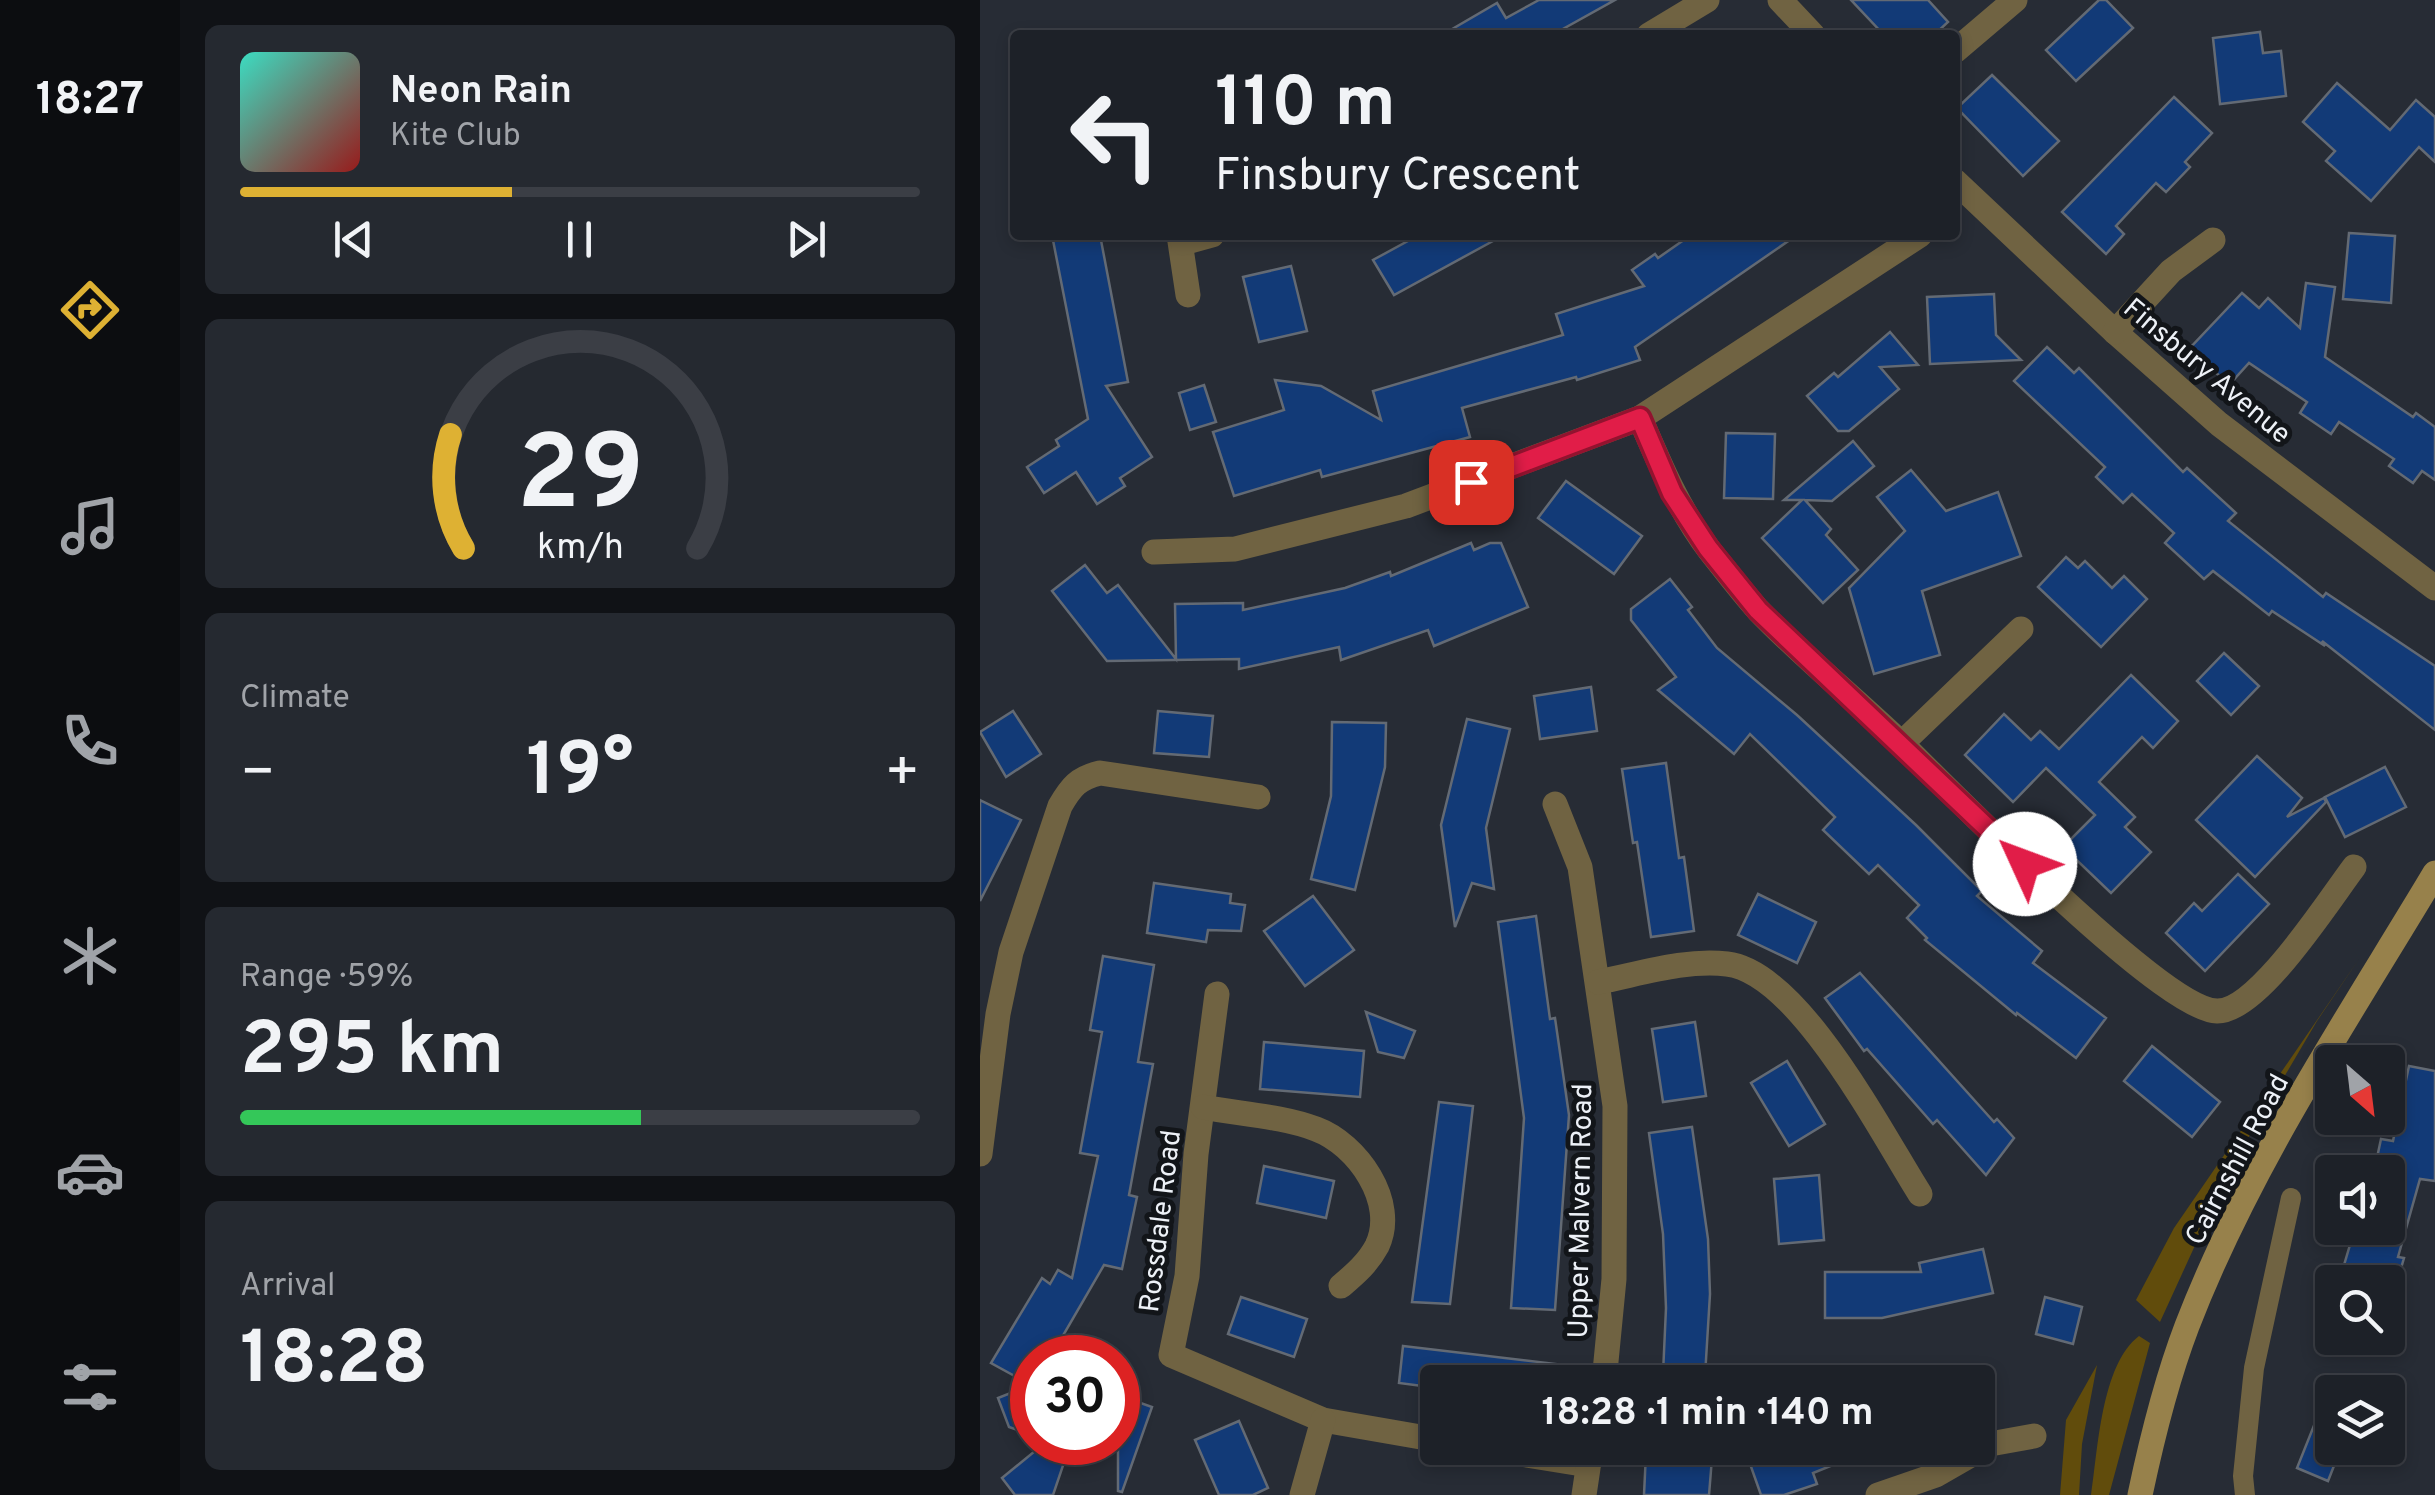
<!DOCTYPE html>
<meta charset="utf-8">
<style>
body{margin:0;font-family:Overpass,sans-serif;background:#252930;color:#f1f3f6;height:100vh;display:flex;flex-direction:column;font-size:38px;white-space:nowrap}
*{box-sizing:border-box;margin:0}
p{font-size:32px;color:#a0a3a8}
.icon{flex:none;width:55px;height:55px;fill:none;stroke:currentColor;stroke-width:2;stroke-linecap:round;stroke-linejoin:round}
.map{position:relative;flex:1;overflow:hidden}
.details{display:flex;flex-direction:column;gap:25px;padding:25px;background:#101216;width:800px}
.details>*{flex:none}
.top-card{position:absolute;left:30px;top:30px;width:950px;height:210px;border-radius:10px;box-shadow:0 5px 15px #0003,0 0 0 2px #3b3e45;background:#1d2128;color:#f1f3f6;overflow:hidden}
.needle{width:65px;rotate:152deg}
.fabs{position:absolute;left:1335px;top:1045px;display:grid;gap:20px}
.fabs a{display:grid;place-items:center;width:90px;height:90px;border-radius:10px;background:#1d2128;box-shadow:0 5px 15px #0003,0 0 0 2px #3b3e45;font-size:50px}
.speed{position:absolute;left:30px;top:1335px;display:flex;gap:20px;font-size:50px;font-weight:700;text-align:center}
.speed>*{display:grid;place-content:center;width:130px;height:130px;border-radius:50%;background:#1d2128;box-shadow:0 5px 15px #0003,0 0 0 2px #3b3e45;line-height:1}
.speed .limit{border:15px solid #d22;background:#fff;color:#111}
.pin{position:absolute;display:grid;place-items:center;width:85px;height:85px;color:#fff;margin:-42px;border-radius:20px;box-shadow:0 5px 15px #0006}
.me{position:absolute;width:110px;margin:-55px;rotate:313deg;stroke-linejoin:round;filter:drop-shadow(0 0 8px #0008)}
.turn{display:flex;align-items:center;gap:35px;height:210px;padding:0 40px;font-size:45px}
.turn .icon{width:130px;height:130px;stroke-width:2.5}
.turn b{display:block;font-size:70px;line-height:85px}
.big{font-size:75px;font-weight:700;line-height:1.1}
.details .card{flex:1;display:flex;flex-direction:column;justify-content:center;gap:15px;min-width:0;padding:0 35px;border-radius:15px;background:#252930}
.details .dial{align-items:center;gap:0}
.dial svg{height:260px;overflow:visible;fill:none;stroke:#3b3e45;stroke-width:7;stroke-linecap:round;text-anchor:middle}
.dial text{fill:#f1f3f6;stroke:none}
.song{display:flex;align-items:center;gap:30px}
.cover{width:120px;height:120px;border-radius:15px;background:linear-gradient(135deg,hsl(170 70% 55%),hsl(0 70% 35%))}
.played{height:10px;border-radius:5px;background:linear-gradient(90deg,#deb133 40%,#3b3e45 40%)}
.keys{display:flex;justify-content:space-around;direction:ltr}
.heat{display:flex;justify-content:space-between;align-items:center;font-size:55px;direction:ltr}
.charge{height:15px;border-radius:8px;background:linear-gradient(90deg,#34c759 59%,#3b3e45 0)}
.trip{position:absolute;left:440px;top:1365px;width:575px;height:100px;border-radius:10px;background:#1d2128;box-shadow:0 5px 15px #0003,0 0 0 2px #3b3e45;font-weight:700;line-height:100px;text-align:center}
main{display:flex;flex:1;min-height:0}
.dock{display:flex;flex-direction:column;width:180px;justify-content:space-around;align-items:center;background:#0c0d10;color:#a0a3a8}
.dock .icon{width:70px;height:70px}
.dock .current{color:#deb133}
.dock b{font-size:45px;color:#f1f3f6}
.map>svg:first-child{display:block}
.green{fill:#614c0c}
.building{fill:#123a77;stroke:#636a74;stroke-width:2.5}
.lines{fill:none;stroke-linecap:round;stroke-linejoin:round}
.lane{stroke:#706342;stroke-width:20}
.street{stroke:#706342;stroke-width:25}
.secondary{stroke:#97814b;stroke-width:25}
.route-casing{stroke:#92132f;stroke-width:25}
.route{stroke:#e11d48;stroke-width:18}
.labels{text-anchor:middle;stroke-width:10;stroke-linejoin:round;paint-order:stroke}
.street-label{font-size:28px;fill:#edf1f7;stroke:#121519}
</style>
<main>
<nav class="dock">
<b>18:27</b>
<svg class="icon current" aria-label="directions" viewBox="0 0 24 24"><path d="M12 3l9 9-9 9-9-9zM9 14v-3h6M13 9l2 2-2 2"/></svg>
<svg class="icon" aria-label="music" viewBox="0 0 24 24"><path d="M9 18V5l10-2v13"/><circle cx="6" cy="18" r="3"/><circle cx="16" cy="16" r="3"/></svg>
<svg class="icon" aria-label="phone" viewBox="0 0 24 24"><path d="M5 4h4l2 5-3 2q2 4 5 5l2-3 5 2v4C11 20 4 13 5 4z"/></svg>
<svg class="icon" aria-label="climate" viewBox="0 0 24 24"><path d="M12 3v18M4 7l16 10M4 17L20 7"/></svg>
<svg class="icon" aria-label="car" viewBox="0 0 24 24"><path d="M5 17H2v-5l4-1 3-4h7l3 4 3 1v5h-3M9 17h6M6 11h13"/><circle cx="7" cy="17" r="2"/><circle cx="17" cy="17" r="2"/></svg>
<svg class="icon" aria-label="filters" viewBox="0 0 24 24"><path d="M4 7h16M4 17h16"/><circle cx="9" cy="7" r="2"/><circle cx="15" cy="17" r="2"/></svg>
</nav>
<section class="details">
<div class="card">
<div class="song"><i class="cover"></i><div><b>Neon Rain</b><p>Kite Club</p></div></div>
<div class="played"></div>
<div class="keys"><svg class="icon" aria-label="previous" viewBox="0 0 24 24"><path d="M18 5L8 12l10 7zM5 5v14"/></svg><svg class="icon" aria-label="pause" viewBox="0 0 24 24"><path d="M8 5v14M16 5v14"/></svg><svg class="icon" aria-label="next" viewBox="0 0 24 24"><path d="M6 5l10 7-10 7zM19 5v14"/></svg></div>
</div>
<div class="card dial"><svg viewBox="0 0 100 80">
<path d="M14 69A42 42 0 1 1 86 69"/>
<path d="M14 69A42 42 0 0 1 10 34" stroke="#deb133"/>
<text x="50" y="56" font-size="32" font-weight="700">29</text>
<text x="50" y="72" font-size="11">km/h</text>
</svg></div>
<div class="card"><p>Climate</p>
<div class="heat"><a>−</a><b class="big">19°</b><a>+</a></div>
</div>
<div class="card"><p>Range · 59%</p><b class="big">295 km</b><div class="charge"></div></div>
<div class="card"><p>Arrival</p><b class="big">18:28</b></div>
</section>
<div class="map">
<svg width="1455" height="1495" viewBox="0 0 1455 1495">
<rect width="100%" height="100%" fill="#272c35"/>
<g class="green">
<path d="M1379,959L1337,1021L1250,1169L1180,1322L1156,1300L1194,1228Z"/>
<path d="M1159,1336L1170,1343L1129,1495H1111C1118,1450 1121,1365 1159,1336Z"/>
<path d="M1117,1365L1102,1444L1099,1495H1080L1086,1420Z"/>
</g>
<g class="building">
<path d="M559,0H635L572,35H462L517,3L526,18Z"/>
<path d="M871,0H948L968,22L954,35H904Z"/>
<path d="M1119,0H1126L1153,28L1096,81L1066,50Z"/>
<path d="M1280,32L1283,53L1301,51L1306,96L1240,104L1233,38Z"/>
<path d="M1012,75L1079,141L1043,176L977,108Z"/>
<path d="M1357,83L1410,130L1436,100L1455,117V162L1439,147L1391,201L1346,161L1355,151L1323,122Z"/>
<path d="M1194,97L1232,133L1205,162L1210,167L1186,192L1176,183L1136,226L1144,234L1126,254L1082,212Z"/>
<path d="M1369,233L1415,236L1411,303L1363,299Z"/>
<path d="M72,235H120L148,382L126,386L172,457L140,478L145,486L117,504L96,472L64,493L47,467L79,446L76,440L108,419Z"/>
<path d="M439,235H524L414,295L393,260Z"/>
<path d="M711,235H817L655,347L660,360L597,380L596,377L482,408L490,437L342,477L340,470L254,496L233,432L304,410L295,380L341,386L401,420L393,391L583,335L576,314L664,286L652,270L675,254L678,258Z"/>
<path d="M311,266L327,331L279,342L263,277Z"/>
<path d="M1326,283L1355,287L1345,357L1433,417L1436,413L1455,427V480L1442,471L1433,483L1409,466L1414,459L1359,422L1351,434L1320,413L1327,402L1269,363L1249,385L1210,348L1262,293L1279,308L1288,298L1320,328Z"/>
<path d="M1014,294L1016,335L1041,360L950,364L947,297Z"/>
<path d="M910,332L938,365L900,367L919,389L869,431H858L827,396L854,373L858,377Z"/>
<path d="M1067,347L1094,373L1099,368L1203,472L1207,468L1256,513L1248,521L1343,597L1346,593L1455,666V730L1342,641L1345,646L1292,611L1289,615L1233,571L1224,579L1185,543L1194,533L1152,494L1143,503L1116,477L1125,467L1034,381Z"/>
<path d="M224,385L236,422L210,430L199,393Z"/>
<path d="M746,433L795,434L793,499L744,498Z"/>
<path d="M873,441L894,466L852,501L825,500L851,529L846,535L878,570L843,603L782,538L822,500H804Z"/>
<path d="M931,470L966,511L1018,492L1041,556L942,591L960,655L894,674L869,588L925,531L897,497Z"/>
<path d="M586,481L662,536L634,574L558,518Z"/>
<path d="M491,543L494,550L510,543H521L548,607L454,646L448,630L361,660L359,647L259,669V659L127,661L72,591L105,565L127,593L138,585L196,659L195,604L263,603V610L365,588L410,572L411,576Z"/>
<path d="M1086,557L1098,568L1105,561L1132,588L1144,576L1167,599L1121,647L1058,587Z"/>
<path d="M690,579L712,607L708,610L737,648L817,715L936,825L1002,891L997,896L1062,951L1053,963L1126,1018L1096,1058L1037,1013L1036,1015L945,940L947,938L927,918L939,905L898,865L889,874L843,830L855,817L770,734L754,754L678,690L696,677L651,620V609Z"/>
<path d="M1244,653L1279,686L1251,715L1217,681Z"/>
<path d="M1151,675L1198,721L1173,748L1162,737L1119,782L1155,817L1145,827L1171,852L1131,893L1083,847L1115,815L1066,768L1033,802L985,755L1024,714L1051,740L1060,731L1079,749Z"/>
<path d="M611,687L617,731L560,739L554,696Z"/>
<path d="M33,711L61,754L26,777L0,732Z"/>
<path d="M178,711L233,716L229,757L174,753Z"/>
<path d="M487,719L530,729L506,828L514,889L492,883L475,927L461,825Z"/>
<path d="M352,722L406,723L405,767L375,890L331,879L351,796Z"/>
<path d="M1277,756L1322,798L1307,817L1344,798L1346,802L1275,877L1216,820Z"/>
<path d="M686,763L699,858L704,857L714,931L671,937L657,842L653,843L642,769Z"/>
<path d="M1405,767L1426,807L1365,837L1345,797Z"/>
<path d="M0,800L41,820L0,901Z"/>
<path d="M1258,874L1289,904L1225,971L1186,933L1214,903L1222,911Z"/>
<path d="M174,883L251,894L250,903L265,905L261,931L228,930L226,942L167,933Z"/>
<path d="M778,894L836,922L817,963L758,935Z"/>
<path d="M333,896L374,950L325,986L284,931Z"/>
<path d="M556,916L570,1019L575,1018L589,1115L575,1310L531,1308L544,1118L518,922Z"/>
<path d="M123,956L174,965L158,1062L173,1064L149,1195L157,1197L142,1269L124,1265L70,1358H52V1435L29,1427L18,1398L51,1385L11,1363L62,1278L70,1284L78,1270L92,1278L118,1156L100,1153L122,1032L110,1030Z"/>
<path d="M880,973L1014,1122L1017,1119L1034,1138L1006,1175L957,1120L953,1124L887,1049L884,1051L845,998Z"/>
<path d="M386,1012L435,1031L424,1058L398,1052Z"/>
<path d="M715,1022L726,1096L683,1102L672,1029Z"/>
<path d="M284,1042L384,1051L380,1097L280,1089Z"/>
<path d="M1172,1046L1240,1102L1212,1137L1144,1081Z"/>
<path d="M807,1061L845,1124L809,1146L771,1083Z"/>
<path d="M1429,1066L1455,1071V1181L1440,1179L1418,1257L1424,1258L1417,1282H1359L1375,1228H1408V1172H1394L1401,1139L1413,1141Z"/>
<path d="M459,1102L493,1106L470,1304L432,1302Z"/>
<path d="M712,1127L728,1239L730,1294L725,1376L683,1374L686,1308L683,1234L669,1133Z"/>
<path d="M284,1166L354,1181L346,1218L277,1203Z"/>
<path d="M839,1175L844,1240L799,1244L794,1179Z"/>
<path d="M1003,1249L1013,1293L902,1318H845V1272H941L939,1263Z"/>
<path d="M261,1297L327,1319L314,1357L248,1334Z"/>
<path d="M1065,1297L1102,1307L1093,1344L1056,1334Z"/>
<path d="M423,1346L576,1364L575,1382H458V1388L419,1383Z"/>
<path d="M1351,1383L1352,1448H1361L1348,1481L1317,1468Z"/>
<path d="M138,1395L172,1407L142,1492L138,1491Z"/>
<path d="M259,1421L288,1488L273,1495H239L215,1440Z"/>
<path d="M66,1442H91L73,1495H35L22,1478Z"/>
<path d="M807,1448H893V1449L833,1473L837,1484L804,1495H781L769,1461Z"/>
<path d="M666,1453L732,1458L729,1495H664Z"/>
</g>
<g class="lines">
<path class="lane" d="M1265,1495L1263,1476L1274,1368L1311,1198"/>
<g class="street">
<path d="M800,0L833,35"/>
<path d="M669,35L727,0"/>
<path d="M975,51L1035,0"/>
<path d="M975,181L1135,332L1239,424L1455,588"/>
<path d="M199,235L208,295"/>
<path d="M203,243L232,235"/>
<path d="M1135,332L1191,271L1233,240"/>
<path d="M660,418C680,465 699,510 730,551C746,571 761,591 778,610C823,657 875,699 922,744C970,791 1183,1010 1237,1011C1278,1012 1349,900 1374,867"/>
<path d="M174,552L255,549L426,506L660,418L940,235"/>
<path d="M921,744L1041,629"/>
<path d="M575,804L600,867L635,1106L634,1279L624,1382"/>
<path d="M618,982C660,974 705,959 747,964C819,972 903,1136 940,1194"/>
<path d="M237,994L216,1154L207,1276L191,1355L343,1420L458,1440"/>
<path d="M223,1107C259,1114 302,1116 336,1129C377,1144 418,1202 397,1246C388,1263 375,1274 361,1286"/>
<path d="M0,1154L18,1014L31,952L80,806C91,787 98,778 120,773L278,797"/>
<path d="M503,1448L608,1465"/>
<path d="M322,1495L343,1420"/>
<path d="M604,1495L611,1448"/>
<path d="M898,1495L956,1475L1010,1444L1054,1436"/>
</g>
<path class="secondary" d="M1160,1495C1172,1438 1186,1381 1207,1326C1269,1165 1367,1020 1455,873"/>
</g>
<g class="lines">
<defs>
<path id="route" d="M491,482L660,418L692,493L728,548L778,610L1045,864"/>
</defs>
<use href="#route" class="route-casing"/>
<use href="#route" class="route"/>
</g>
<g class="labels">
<g class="street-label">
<text transform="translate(1228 370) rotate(40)" y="10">Finsbury Avenue</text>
<text transform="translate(1256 1159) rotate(-62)" y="10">Cairnshill Road</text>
<text transform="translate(599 1211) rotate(-89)" y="10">Upper Malvern Road</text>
<text transform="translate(179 1221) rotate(-83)" y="10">Rossdale Road</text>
</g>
</g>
</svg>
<div class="fabs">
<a><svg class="needle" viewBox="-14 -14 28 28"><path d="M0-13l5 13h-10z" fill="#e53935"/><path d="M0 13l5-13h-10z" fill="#a0a3a8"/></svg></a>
<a><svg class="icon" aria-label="sound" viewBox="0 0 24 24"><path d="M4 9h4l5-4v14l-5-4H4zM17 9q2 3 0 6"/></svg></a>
<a><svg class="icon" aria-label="search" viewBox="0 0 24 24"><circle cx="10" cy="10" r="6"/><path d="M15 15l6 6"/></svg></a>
<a><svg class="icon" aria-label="layers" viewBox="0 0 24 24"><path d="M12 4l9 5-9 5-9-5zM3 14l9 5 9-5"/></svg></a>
</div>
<div class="speed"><div class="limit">30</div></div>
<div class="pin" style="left:491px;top:482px;background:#d93025"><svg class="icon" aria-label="arrive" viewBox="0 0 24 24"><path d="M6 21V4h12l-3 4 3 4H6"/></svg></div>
<svg class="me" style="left:1045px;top:864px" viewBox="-20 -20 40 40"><circle r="19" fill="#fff"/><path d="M0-13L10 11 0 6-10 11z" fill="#e11d48"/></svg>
<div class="trip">18:28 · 1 min · 140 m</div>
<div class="top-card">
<div class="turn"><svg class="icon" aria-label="left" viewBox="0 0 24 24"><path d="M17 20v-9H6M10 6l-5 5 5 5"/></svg><div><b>110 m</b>Finsbury Crescent</div></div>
</div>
</div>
</main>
